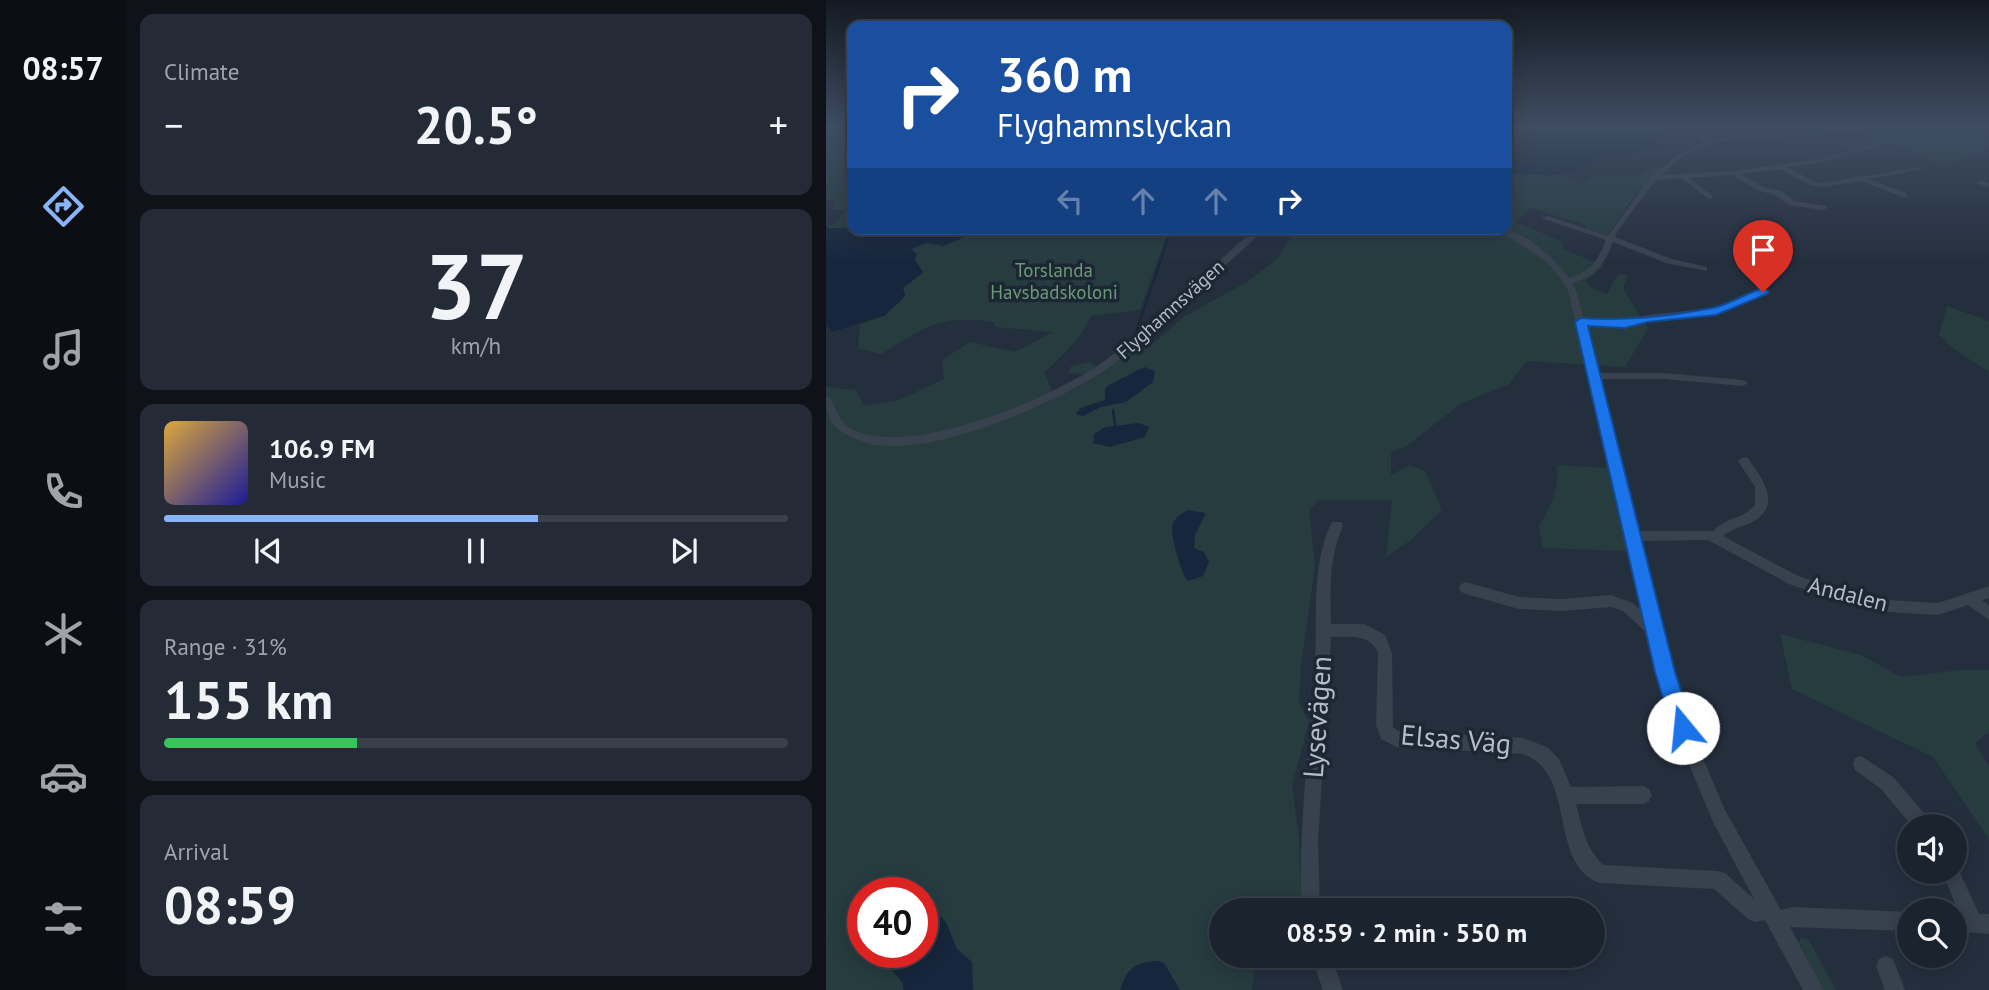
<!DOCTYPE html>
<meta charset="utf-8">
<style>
body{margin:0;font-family:"PT Sans",sans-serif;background:#242b36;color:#f1f3f6;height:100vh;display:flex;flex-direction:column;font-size:26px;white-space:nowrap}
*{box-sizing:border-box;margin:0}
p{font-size:23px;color:#a0a4aa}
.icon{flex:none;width:38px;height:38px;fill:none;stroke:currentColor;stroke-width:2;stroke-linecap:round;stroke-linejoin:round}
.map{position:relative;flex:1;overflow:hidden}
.side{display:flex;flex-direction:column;gap:14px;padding:14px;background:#0f1319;width:700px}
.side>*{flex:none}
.hud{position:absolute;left:21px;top:21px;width:665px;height:214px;border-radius:14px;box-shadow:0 4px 18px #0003,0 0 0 2px #39404a;background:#1a4fa0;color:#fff;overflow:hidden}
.fabs{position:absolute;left:1071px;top:814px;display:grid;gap:14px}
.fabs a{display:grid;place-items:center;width:70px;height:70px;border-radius:50%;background:#1b232e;box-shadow:0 4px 18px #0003,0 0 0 2px #39404a;font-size:35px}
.speed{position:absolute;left:21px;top:877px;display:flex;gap:14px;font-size:35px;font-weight:700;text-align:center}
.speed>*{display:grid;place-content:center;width:91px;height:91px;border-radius:50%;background:#1b232e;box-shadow:0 4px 18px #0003,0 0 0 2px #39404a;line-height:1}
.speed .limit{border:10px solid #d22;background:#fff;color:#111}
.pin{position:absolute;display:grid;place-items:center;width:60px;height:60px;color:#fff;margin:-72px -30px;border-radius:50% 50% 50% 0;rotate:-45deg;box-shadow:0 0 7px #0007}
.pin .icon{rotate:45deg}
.me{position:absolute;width:77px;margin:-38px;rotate:343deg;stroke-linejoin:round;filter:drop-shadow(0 0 5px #0008)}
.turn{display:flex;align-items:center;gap:24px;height:147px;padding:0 35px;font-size:32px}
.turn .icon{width:91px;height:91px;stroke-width:2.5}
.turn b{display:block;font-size:49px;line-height:60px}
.lanes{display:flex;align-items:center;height:66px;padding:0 35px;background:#0003;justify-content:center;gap:35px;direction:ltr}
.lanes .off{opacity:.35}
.big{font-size:52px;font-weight:600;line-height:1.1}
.side .widget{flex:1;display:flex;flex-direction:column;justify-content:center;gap:10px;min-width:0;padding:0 24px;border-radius:14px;background:#242b36}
.side .dial{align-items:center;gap:0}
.dial b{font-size:91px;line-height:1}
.song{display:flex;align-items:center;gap:21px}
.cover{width:84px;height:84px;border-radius:10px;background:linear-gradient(135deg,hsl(40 70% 55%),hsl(240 70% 35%))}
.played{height:7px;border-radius:4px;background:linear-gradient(90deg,#8ab4f8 60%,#39404a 60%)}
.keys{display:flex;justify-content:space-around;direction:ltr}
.heat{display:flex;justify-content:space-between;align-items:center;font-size:38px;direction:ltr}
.charge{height:10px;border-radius:5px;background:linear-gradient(90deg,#34c759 31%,#39404a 0)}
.trip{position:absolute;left:383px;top:898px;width:396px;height:70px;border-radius:35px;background:#1b232e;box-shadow:0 4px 18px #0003,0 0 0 2px #39404a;font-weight:600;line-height:70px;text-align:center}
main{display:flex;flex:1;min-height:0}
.dock{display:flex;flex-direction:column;width:126px;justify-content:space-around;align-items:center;background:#0b0e12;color:#a0a4aa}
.dock .icon{width:49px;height:49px}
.dock .on{color:#8ab4f8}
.dock b{font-size:32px;color:#f1f3f6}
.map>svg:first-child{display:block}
.green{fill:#263c3f;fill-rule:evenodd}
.water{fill:#17263c}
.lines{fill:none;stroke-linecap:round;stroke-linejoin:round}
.stream-far1{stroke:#17263c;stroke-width:2}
.stream{stroke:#17263c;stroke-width:2.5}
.minor{fill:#38414e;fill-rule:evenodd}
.route{fill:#1a73e8;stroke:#114b97;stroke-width:2}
.labels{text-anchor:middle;stroke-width:7;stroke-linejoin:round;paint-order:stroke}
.far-park-label{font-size:19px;fill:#6b9a76;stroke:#1d2633}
.far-street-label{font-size:19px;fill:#b4bcc9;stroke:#1d2633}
.street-label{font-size:23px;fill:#b4bcc9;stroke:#1d2633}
.near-street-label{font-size:28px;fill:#b4bcc9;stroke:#1d2633}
</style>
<main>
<nav class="dock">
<b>08:57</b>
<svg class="icon on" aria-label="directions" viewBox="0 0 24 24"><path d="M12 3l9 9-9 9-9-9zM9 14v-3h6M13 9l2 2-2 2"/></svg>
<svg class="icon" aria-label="music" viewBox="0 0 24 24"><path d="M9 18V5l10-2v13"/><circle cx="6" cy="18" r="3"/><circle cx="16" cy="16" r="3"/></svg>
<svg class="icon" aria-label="phone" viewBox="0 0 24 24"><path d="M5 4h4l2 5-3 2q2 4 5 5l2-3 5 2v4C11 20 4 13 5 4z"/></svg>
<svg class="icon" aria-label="climate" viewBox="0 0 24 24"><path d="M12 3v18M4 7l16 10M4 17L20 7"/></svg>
<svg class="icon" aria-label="car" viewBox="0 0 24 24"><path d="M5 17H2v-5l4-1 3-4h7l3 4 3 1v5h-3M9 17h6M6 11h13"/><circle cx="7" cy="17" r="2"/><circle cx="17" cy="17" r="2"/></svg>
<svg class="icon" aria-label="filters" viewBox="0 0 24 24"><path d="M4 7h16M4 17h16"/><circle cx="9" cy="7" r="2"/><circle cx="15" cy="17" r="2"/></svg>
</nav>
<section class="side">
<div class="widget"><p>Climate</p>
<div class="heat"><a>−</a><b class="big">20.5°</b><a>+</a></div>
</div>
<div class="widget dial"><b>37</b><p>km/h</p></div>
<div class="widget">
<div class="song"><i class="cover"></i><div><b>106.9 FM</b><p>Music</p></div></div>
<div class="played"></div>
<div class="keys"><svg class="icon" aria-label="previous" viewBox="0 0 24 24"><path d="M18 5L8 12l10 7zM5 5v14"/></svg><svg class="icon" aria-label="pause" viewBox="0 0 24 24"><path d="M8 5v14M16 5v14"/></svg><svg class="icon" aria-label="next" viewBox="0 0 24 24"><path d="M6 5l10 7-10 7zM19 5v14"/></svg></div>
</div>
<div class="widget"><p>Range · 31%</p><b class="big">155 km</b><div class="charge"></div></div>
<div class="widget"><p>Arrival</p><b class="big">08:59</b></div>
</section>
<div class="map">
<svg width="1163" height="990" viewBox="0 0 1163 990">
<rect width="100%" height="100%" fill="#242f3e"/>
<g class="green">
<path d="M26,126L28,229L2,228L0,225H7L19,211L6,209L9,200H0V135L20,132Z"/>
<path d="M1076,126L1163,129V148C1152,156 1130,162 1116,162C1103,162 1088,149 1075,145C1055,140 1034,154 1016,147L1014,141L1045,140L1039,129Z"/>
<path d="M826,167L835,168L808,196L782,235L759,228L760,225L705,208L690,222L737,242V249L778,266L759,281L769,290L782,294L788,280L795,273L802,276L797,289L822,328L799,367L701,361L683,384L636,403L579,447L565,452V475L584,465L599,471L616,510L585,540L560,557L566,500H493L483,510L489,566L475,665L473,703L483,722L466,785L473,839L476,910H396V956H431L426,990H0V387L30,390L38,406L73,400L118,379L116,360L144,342L189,352L227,332L169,327L168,322C114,314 99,327 55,354L32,348L34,324L60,315L65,307L79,295L77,288L96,274L85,250L100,243L118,246L155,229H343L314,310L265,316C253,343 237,353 218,373L227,392L259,374L243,373L245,366L264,362L268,365V370L300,345L328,343L359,316L421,282L453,257L469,229H681V184L687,173L733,175L757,184C777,165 807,187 826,167ZM37,892H96V952H37Z"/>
<path d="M1121,306L1163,321V372L1129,350L1113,335Z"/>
<path d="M731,465L781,468L801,551L717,548L713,526C724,509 734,486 731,465Z"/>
<path d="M954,634L1035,655L1075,677L1134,670H1163V732L1149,743L1163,767V839L1107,757L966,689Z"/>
<path d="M975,937L983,940L1010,990H997L973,942Z"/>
</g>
<g class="water">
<path d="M681,125H803C813,128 826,127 837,134L828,136L829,143L836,149L777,156L748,171L725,176L687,173L681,166Z"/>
<path d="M0,225L2,228L155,229L118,246L100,243L85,249L91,254L89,260L97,272L77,288L79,296C72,305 66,307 60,315L6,332L0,324Z"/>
<path d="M318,367L329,371L327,382L300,402L275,407L257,416L250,414L254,408L279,400V389L283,385Z"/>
<path d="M313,423L323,427L319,437L284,447L267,443L268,434L279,427Z"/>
<path d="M362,510L380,513L369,535L368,548L378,552L383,562L377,576L362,581C355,575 345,536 346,526C347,519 356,513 362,510Z"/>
<path d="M109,911L120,922L131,949L146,962L147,990H78L76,982L61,965L62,952H96V912Z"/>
<path d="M332,961L338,963L354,990H294C301,968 309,962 332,961Z"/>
</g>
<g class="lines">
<g class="stream-far1">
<path d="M327,284L345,229"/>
<path d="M310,332L325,288"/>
</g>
<path class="stream" d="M287,410L289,425"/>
<g class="minor">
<path d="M855,125H861L864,130L883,139L1056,125L1163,127V131L1076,127L887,142L857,156L835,175L907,171L994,159L1051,144L1053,145V147L994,163L962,167L986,181L997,183L1093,167L1096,169L1043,179L1080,193V197H1077L1035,181L997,187L984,185L954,169L915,174L937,187L955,191L968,201L1000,206L1001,208L997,210L963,205L949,195L932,191L907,175L863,178L886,195V199H883L855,178L830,180L792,230L789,237L846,259L881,267V271L840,263L787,242C777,266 772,275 746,283L750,290L758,319L798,322L821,315L889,308L930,293L932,290L917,255L921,252L925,255L941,290L936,297L890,314L822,321L798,328L759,325L771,373H838L917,380L922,383L917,386L838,379H773L811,531H887C899,518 917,519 929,505V487L912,461L918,457L922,458C935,477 957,504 928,521C918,527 907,528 897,536L972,576L1027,594L1062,600L1112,603L1163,586V598L1156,600L1163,605V620L1142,605L1112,615L1062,612L1027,606L963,584L882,540L814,541L834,623L837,628L836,630L847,672L873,749L899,810L955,910L967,907L1083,912V931L964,927L998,990H977L939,920L929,922L922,919L888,889L773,883C721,862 752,774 697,754L570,747L555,739L550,725L552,653C544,633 523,637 505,637L492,840L494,910H476C471,827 484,747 489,664C492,617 484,566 506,522H516L517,526C503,557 504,590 505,624H538L559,635L566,653L567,727L572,731L697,738L721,747L733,759L745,787L817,786L823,789L826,795L823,801L817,804H750C756,828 760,848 777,865L892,871L899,873L928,899L887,822L857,750L831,672L822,634L797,611L785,607L735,611L693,609L640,594L635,592L633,588L635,584L640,582L693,597L735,599L785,595L807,603L817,612L742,290C722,255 701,251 671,229C698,229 727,257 743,278C766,271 771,261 780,240L715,218L722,216L782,236L825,176L853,154L878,141L860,132Z"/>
<path d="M1155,180L1163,183V187L1152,184L1151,182Z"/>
<path d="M429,229H438C412,256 383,279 355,304C333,324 312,346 288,364C239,400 94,465 35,441C10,431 0,425 0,396L4,397C10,408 13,422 24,428C81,461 232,396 281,359C298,346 313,331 329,317C363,288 396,258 429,229Z"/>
<path d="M1035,756L1067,777L1104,820L1107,826H1086L1055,789L1029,770L1027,764L1029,758Z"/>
<path d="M1129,864L1131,866L1153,914H1163V934L1129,931V913H1133L1116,872H1129Z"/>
<path d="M485,956H505L517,990H497Z"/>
<path d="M1060,956L1067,959L1079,990H1059L1050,966L1053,959Z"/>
</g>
</g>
<linearGradient id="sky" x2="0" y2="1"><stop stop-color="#141a22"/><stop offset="0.48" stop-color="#3f4d63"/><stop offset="1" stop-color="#3f4d63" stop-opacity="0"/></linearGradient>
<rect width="1163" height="263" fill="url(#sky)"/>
<path class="route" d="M937,288L943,292L941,294L890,315L822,322L799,328L762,326L849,672L867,728L864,735L857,738L849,735L846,728L829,672L749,322L755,318C797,321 844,316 886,308C903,305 920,293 937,288Z"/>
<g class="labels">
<g class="far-park-label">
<text x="228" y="277">Torslanda<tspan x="228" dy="22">Havsbadskoloni</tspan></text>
</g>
<g class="far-street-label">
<text transform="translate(344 309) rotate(-42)" y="7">Flyghamnsvägen</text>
</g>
<g class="street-label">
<text transform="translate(1022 594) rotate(14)" y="8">Andalen</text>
</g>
<g class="near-street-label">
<text transform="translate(491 717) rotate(-86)" y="10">Lysevägen</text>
<text transform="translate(630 739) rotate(5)" y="10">Elsas Väg</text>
</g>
</g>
</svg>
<div class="fabs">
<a><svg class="icon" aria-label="sound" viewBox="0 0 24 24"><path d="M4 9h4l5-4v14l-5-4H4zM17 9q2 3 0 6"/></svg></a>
<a><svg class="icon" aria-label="search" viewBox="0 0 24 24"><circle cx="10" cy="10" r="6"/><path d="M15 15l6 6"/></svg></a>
</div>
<div class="speed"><div class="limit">40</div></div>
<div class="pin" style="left:937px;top:292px;background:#d93025"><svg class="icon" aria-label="arrive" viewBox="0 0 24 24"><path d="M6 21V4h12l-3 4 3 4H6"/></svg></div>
<svg class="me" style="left:857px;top:728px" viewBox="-20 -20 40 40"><circle r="19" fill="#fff"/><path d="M0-13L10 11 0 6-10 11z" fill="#1a73e8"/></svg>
<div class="trip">08:59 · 2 min · 550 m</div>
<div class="hud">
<div class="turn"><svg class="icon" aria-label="right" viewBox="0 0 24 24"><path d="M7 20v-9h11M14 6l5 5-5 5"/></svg><div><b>360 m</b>Flyghamnslyckan</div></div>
<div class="lanes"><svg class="icon off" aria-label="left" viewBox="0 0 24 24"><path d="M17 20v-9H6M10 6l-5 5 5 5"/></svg><svg class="icon off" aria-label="ahead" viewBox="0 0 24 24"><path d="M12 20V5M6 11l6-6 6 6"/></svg><svg class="icon off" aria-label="ahead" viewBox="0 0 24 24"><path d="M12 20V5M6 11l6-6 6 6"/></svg><svg class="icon" aria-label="right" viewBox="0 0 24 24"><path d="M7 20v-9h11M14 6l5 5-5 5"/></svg></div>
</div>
</div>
</main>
